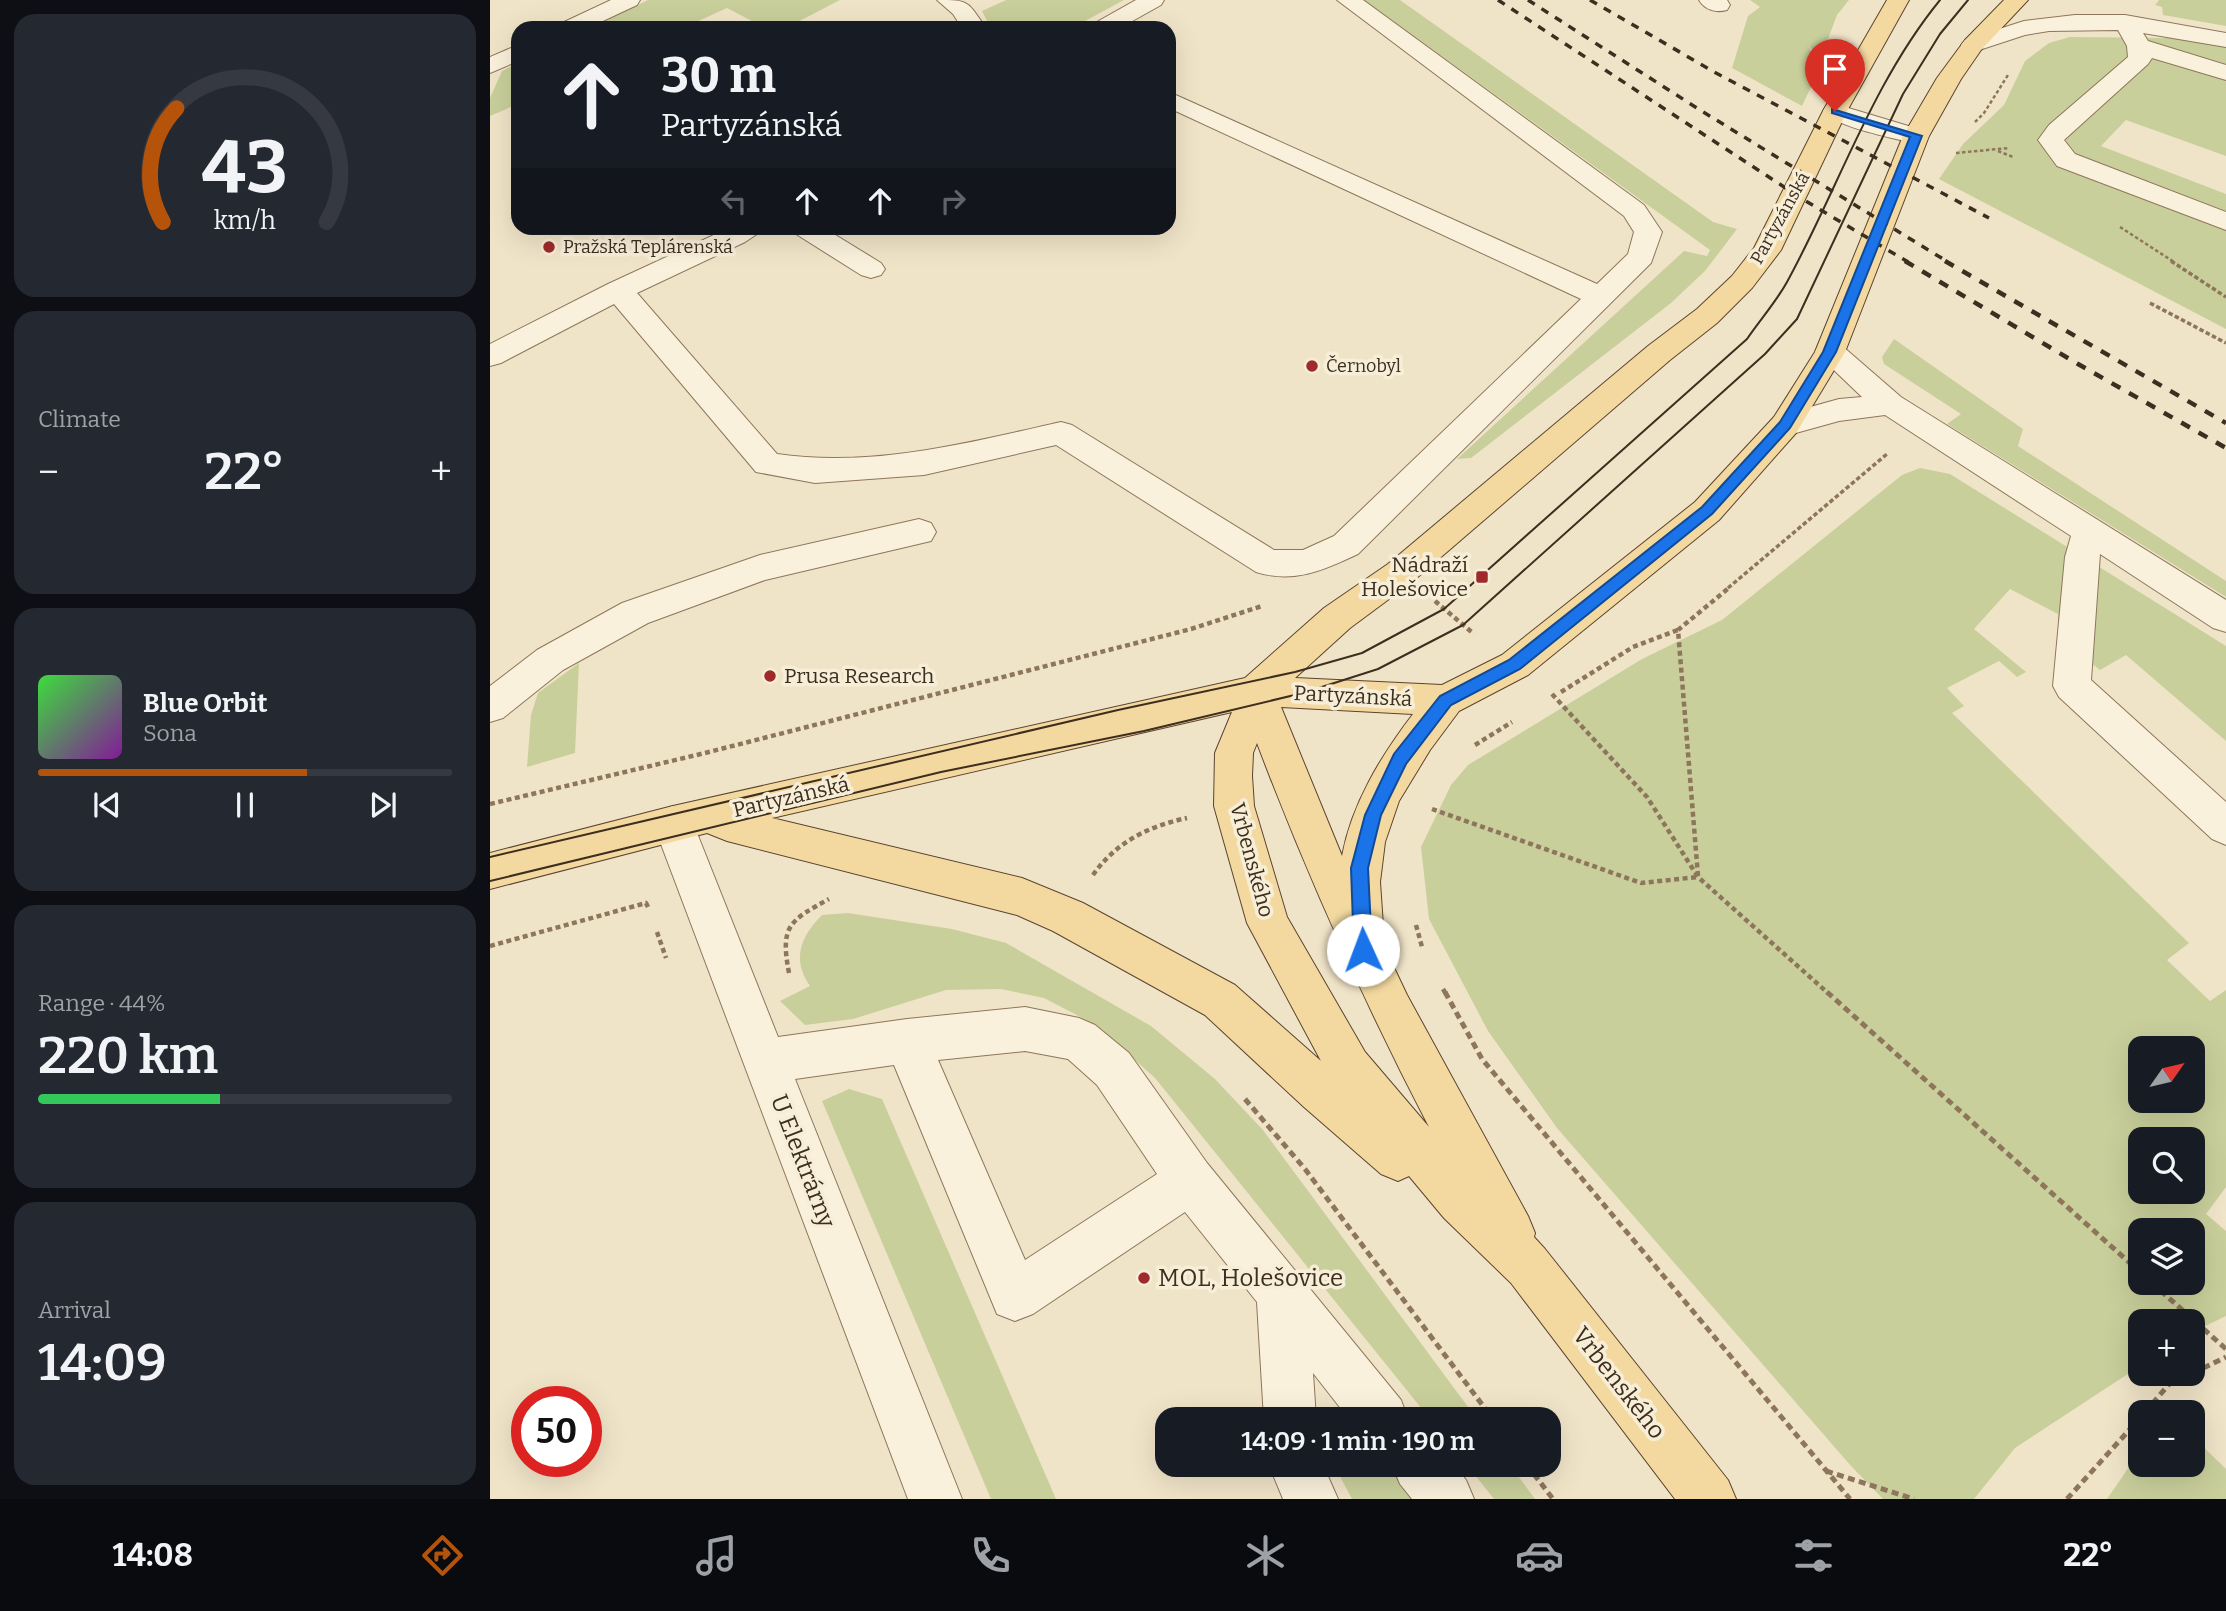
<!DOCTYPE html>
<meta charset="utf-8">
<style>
body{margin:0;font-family:Bitter,serif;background:#242831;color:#f1f3f6;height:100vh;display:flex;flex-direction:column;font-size:26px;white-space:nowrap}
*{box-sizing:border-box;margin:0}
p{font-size:23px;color:#9ea1a6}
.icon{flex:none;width:38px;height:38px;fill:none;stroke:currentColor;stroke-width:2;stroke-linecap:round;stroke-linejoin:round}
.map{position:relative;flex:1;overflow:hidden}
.side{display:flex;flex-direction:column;gap:14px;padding:14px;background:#0d0f14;width:490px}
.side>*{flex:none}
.top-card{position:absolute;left:21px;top:21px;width:665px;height:214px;border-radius:21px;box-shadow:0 7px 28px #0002;background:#171b24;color:#f1f3f6;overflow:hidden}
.needle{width:46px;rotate:56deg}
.fabs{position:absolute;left:1638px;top:1036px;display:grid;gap:14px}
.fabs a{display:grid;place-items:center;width:77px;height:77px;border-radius:14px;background:#171b24;box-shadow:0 7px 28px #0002;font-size:35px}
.speed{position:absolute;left:21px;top:1386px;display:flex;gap:14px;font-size:35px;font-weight:700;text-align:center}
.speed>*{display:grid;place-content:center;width:91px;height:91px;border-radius:50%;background:#171b24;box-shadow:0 7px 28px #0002;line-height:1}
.speed .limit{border:10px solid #d22;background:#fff;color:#111}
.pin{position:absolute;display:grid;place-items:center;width:60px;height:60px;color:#fff;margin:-72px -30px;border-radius:50% 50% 50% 0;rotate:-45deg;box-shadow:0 0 7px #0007}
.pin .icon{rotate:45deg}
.me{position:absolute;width:77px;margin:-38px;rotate:358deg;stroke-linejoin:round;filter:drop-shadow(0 0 5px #0008)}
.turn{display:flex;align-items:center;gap:24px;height:147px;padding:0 35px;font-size:32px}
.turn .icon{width:91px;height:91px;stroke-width:2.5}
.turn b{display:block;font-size:49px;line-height:60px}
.lanes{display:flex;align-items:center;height:66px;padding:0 35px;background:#0003;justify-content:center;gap:35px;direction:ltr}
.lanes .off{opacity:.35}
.big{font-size:52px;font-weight:600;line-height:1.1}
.side .tile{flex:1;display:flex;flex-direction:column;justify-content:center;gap:10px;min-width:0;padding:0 24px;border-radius:21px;background:#242831}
.side .dial{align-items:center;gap:0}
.dial svg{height:182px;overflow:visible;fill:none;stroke:#363941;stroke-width:7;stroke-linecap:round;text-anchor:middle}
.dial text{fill:#f1f3f6;stroke:none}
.song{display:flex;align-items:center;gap:21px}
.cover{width:84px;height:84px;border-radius:10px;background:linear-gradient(135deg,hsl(120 70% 55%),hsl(290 70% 35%))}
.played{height:7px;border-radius:4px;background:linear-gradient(90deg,#b45309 65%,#363941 65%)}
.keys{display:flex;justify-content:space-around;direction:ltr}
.heat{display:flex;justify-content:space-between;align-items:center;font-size:38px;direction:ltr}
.charge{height:10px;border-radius:5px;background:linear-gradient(90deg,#34c759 44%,#363941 0)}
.trip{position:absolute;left:665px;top:1407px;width:406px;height:70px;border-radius:21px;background:#171b24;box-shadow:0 7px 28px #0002;font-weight:600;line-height:70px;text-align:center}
.tab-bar{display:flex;height:112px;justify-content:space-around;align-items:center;background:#090b0e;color:#9ea1a6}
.tab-bar .icon{width:49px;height:49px}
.tab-bar .current{color:#b45309}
.tab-bar b{font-size:32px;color:#f1f3f6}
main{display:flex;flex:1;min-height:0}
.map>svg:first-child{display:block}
.green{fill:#c9cf9b;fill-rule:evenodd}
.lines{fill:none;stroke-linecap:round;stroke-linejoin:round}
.minor-casing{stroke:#8d765c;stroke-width:2}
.major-casing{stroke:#5b4430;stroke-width:2}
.path-far3{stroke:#8d765c;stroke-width:2.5;stroke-dasharray:3.5 2.5;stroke-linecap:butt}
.path-far2{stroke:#8d765c;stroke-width:3.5;stroke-dasharray:4.5 2.5;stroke-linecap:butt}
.path-far1{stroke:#8d765c;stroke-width:4.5;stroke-dasharray:5 3.5;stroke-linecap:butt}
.path{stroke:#8d765c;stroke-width:5;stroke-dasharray:7 4.5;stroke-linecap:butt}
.minor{fill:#faf1dc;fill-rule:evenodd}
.major{fill:#f3d9a0;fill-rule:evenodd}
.tram{stroke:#3d2e20;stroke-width:2}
.rail-far1{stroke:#3d2e20;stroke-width:3.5;stroke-dasharray:8 8;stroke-linecap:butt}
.rail{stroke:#3d2e20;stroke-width:4.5;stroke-dasharray:10 10;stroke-linecap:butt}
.route{fill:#1a73e8;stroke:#114b97;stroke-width:2}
.poi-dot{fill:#9e2a2b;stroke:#f7eed8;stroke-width:2.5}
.labels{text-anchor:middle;stroke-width:7;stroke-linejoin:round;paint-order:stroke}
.far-street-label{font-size:18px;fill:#3d2e20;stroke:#f7eed8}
.far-poi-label{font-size:18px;fill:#3d2e20;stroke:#f7eed8;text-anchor:start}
.poi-label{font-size:21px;fill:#3d2e20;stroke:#f7eed8;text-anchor:end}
.street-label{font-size:21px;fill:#3d2e20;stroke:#f7eed8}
.near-street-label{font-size:24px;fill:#3d2e20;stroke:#f7eed8}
.near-poi-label{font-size:24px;fill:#3d2e20;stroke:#f7eed8;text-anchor:start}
</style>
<main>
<section class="side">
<div class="tile dial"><svg viewBox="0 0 100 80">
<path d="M14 69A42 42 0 1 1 86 69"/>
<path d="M14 69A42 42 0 0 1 20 19" stroke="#b45309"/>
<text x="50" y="56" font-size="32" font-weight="700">43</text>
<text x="50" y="72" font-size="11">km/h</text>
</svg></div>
<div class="tile"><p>Climate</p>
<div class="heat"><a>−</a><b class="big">22°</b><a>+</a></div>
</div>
<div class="tile">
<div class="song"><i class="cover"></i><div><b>Blue Orbit</b><p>Sona</p></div></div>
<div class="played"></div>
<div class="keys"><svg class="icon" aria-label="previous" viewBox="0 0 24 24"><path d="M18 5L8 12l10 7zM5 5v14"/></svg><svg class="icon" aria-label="pause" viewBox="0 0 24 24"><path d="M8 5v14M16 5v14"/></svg><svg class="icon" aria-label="next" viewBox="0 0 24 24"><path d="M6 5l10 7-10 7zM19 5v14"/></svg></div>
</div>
<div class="tile"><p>Range · 44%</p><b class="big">220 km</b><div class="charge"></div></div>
<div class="tile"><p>Arrival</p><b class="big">14:09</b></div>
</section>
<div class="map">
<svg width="1736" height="1499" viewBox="0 0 1736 1499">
<rect width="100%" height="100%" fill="#f0e4c8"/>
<g class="green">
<path d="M158,0H350L296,28H275L237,8L193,28H101Z"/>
<path d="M516,0H634L582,28H504L498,23L492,11Z"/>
<path d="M874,0H910L1223,222L1247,229L1215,271L1181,303L981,458L967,459L1194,251L1217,256L1220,250Z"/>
<path d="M1260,0H1359L1347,15L1330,60L1318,45C1332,73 1324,80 1312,106L1242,68L1258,16L1270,7Z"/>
<path d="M1669,0H1736V26L1673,15L1672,7L1665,5Z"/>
<path d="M1580,37L1685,38L1736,47V156L1636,120L1611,146L1736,194V329L1449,179L1473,144L1514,105L1535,61L1559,43Z"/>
<path d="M28,63V104L0,116V98L12,71Z"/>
<path d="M1404,339L1533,429L1528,446L1736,581V597L1457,424L1471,414L1394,364L1392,357Z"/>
<path d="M1430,468L1460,474L1736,646V741L1636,655L1610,670L1568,637V614L1520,589L1484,629L1536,672L1527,677L1509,661L1457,688L1474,706L1462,713L1699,943L1677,960L1720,1001L1736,990V1187L1716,1214L1736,1231V1316L1703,1332V1321H1650V1366L1525,1448L1484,1499H1393L1361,1466L1067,1128L998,1031L939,919L931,847L961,785L978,765L1152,659L1232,620L1412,475ZM1650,1048H1703V1101H1650ZM1650,1139H1703V1192H1650ZM1650,1230H1703V1283H1650Z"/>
<path d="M89,663L85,753L37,767L41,715L48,693Z"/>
<path d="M358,913L462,929L516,943L661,1026L725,1079L773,1130L987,1419H940L665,1078L606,1025L554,998L511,989L456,990L363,1019L315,1025L290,1001L320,986C301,959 311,936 332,915Z"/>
<path d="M359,1089L392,1099L566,1499H501L332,1101Z"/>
<path d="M1703,1437L1736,1469V1499H1617L1650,1451V1465H1703Z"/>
<path d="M844,1465H900L926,1499H862Z"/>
<path d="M977,1465H1020L1045,1499H1004Z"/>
</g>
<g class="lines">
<defs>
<g id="minor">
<path d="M121,0H150L147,5L98,28H68L72,23Z"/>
<path d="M447,0C480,0 477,1 496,28H472L463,14Z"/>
<path d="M646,0H674L671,5L630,28H601L605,23Z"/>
<path d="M847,0H873L1154,205L1172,232L1161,263L868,554C834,570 804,584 766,572L566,445L434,475L325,483L266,472L124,304L11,363L0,366V344L118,284L239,228H270L267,234L255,242L147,293L287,454C383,468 477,443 571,422L582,425L784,550H813L844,536L1091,299L679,108V92L1107,284L1138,254L1144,232L1134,216Z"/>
<path d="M1209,0H1237L1240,5L1237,10C1226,13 1215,10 1209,0Z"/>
<path d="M1585,15H1635L1736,33V47L1653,33L1658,41L1736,65V80L1662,58L1658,64L1574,140L1585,154L1736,212V230L1567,166L1548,140L1559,125L1638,57L1637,46L1628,30L1559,31L1535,35L1483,52L1475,50L1471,45L1475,40L1534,21Z"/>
<path d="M28,45V61L0,73V57Z"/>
<path d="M1345,104L1435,131L1439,136L1435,141L1426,144C1405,138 1344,127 1333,111L1336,106Z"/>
<path d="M302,228H334L391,263L395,269L391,275L381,278L371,275L306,234Z"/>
<path d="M1340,342L1351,345L1411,397L1736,600V632L1723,628L1610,554L1601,680L1736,802V845L1722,839L1569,697L1563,686L1575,557L1581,536L1395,415L1349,421L1295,436L1284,433L1279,425L1284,417L1349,399L1372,397L1325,352L1329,345Z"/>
<path d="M429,519L441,523L446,532L441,541L275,580L158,623L73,670L13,718L0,722V686L47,650L132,603L270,555Z"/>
<path d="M183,806L197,811L203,823L288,1037L417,1019L535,1007L589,1018L605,1025L639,1053L717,1163L911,1400L918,1419H859L823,1373L826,1419H774L767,1302L695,1212L543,1314L525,1321L507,1314L404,1065L305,1079L472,1499H418L163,823L169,811ZM535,1051L578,1059L607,1085L667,1174L535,1260L448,1060Z"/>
<path d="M779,1465H833L848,1499H793Z"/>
<path d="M902,1465H964L976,1480L984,1499H922L910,1484Z"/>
</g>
<path id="major" d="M1397,0H1419L1357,111L1291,250L1262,288L1227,323L1180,360L922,582L860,628L805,678L952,685L1012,655L1205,502L1284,417L1325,352L1413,136L1447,78L1475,40L1514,0H1538L1491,50L1471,79L1439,136L1355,352L1306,433L1229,520L1038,675L969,711L940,750L909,801L895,842L890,882L893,926L889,936L917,995L1038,1216L1045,1233L1044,1237L1055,1249L1238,1480L1246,1499H1185L1021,1283L954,1218L919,1176L908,1181L891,1174L814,1107L715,1015L563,931L527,915L237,841L217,833L0,889V853L183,806L755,678L834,608L898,564L1158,346L1207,309L1242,276L1264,248L1333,111ZM791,707L923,714C891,756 862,803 852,856ZM742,712L725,753L724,806L757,923L831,1061L745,985L593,903L532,878L282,818ZM767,743C817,875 874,1002 939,1127L875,1052L797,917L764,806L762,776L763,753Z"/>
</defs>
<use href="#minor" class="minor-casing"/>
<use href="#major" class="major-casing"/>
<g class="path-far3">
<path d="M1485,122L1494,113L1518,75"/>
<path d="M1508,151L1523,157"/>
<path d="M1466,153L1519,148"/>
<path d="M1630,227L1684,262"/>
</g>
<g class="path-far2">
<path d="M1681,261L1736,297"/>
<path d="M1660,303L1736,343"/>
<path d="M1238,588L1397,454"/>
</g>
<g class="path-far1">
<path d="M945,601L984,634"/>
<path d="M1071,692L1143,647L1188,630"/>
<path d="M1062,694L1157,797L1208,877L1339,994"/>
<path d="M985,745L1022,722"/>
<path d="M0,804L215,753L701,629L772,606"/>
<path d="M942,809L1151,883L1208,877"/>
<path d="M603,875C626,842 659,826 697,818"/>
<path d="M1208,876L1188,630L1240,587"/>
<path d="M926,925L932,947"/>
<path d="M167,932L176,958"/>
<path d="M0,946L156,903L158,907"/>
<path d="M299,973C290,926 299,921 339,899"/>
<path d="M953,989L956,994"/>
</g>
<g class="path">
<path d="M955,992L992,1059L1360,1499"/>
<path d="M1337,992L1650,1272"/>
<path d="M755,1099L815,1169L1003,1419"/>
<path d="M1662,1283L1736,1349"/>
<path d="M1703,1373L1736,1357"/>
<path d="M1655,1412L1681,1382L1700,1374"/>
<path d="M1037,1465L1063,1499"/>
<path d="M1336,1471L1424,1499"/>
<path d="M1577,1499L1650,1418"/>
</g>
<use href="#minor" class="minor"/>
<use href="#major" class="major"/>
<g class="tram">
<path d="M0,857L628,710L805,672L872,653L954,609L1257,339C1270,320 1286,302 1297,282C1348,189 1382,83 1450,0"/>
<path d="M0,881L451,772L654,731L813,693L888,669L973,625L1275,354L1307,319L1413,94L1450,34L1478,0"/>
</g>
<g class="rail-far1">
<path d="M1008,0L1314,200L1418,262"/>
<path d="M1038,0L1210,110L1458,262"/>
<path d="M1100,0L1226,73L1499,218"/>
</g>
<g class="rail">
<path d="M1415,261L1588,364L1736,448"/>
<path d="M1455,261L1736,423"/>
</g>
</g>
<path class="route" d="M1342,109L1432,136L1346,352L1300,428L1222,514L1030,669L961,705L916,764L891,815L878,868L882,950L879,955L873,958L866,955L864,950L861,868L875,815L904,754L950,696L1019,660L1212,507L1290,422L1333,352L1420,137L1342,113Z"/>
<g class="poi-dot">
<circle cx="59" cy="247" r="7"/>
<circle cx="822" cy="366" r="7"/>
<rect x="985" y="570" width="14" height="14" rx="3.5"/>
<circle cx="280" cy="676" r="7"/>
<circle cx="654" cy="1278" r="7"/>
</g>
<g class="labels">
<g class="far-street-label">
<text transform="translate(1290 218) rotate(-61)" y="6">Partyzánská</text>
</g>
<g class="far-poi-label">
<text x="73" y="253">Pražská Teplárenská</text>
<text x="836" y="372">Černobyl</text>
</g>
<g class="poi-label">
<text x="978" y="572">Nádraží<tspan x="978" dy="24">Holešovice</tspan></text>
<text x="294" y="683" text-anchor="start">Prusa Research</text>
</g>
<g class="street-label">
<text transform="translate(863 696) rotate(3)" y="7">Partyzánská</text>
<text transform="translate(301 797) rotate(-13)" y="7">Partyzánská</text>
<text transform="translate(762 860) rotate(75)" y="7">Vrbenského</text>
</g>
<g class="near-street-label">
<text transform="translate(313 1161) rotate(69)" y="8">U Elektrárny</text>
<text transform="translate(1129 1383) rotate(52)" y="8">Vrbenského</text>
</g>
<g class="near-poi-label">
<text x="668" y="1286">MOL, Holešovice</text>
</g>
</g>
</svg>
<div class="fabs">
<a><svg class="needle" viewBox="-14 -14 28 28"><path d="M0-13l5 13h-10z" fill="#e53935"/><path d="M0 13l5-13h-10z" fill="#9ea1a6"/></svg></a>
<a><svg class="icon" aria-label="search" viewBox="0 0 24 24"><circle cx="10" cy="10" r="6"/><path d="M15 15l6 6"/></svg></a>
<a><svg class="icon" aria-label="layers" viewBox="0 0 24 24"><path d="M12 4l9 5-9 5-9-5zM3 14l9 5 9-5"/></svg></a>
<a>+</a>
<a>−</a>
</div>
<div class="speed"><div class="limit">50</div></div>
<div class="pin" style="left:1345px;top:111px;background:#d93025"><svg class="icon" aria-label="arrive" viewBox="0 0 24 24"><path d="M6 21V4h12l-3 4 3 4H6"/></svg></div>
<svg class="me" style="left:873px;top:950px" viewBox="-20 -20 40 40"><circle r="19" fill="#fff"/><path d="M0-13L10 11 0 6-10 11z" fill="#1a73e8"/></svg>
<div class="trip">14:09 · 1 min · 190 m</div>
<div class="top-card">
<div class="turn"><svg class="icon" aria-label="ahead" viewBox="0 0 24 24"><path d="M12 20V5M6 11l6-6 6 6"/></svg><div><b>30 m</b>Partyzánská</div></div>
<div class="lanes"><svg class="icon off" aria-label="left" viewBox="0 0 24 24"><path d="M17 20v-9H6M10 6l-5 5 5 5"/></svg><svg class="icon" aria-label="ahead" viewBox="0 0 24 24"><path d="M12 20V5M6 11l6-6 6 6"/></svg><svg class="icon" aria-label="ahead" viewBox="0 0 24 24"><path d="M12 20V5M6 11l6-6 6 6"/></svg><svg class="icon off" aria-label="right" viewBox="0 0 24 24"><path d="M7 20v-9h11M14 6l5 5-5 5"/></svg></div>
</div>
</div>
</main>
<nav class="tab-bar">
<b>14:08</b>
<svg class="icon current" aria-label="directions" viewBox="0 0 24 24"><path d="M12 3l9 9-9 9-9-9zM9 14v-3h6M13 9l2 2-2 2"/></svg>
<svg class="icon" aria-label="music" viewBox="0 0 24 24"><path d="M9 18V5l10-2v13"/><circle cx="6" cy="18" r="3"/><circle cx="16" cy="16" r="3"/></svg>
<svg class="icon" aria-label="phone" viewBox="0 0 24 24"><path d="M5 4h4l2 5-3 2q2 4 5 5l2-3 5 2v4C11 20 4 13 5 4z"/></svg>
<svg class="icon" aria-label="climate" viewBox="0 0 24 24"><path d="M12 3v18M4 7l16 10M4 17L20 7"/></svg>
<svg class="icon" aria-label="car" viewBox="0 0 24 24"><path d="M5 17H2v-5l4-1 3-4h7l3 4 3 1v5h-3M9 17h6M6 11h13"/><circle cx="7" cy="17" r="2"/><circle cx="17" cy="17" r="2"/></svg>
<svg class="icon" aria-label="filters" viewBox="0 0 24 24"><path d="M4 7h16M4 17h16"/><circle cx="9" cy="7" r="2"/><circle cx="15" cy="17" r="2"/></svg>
<b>22°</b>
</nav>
